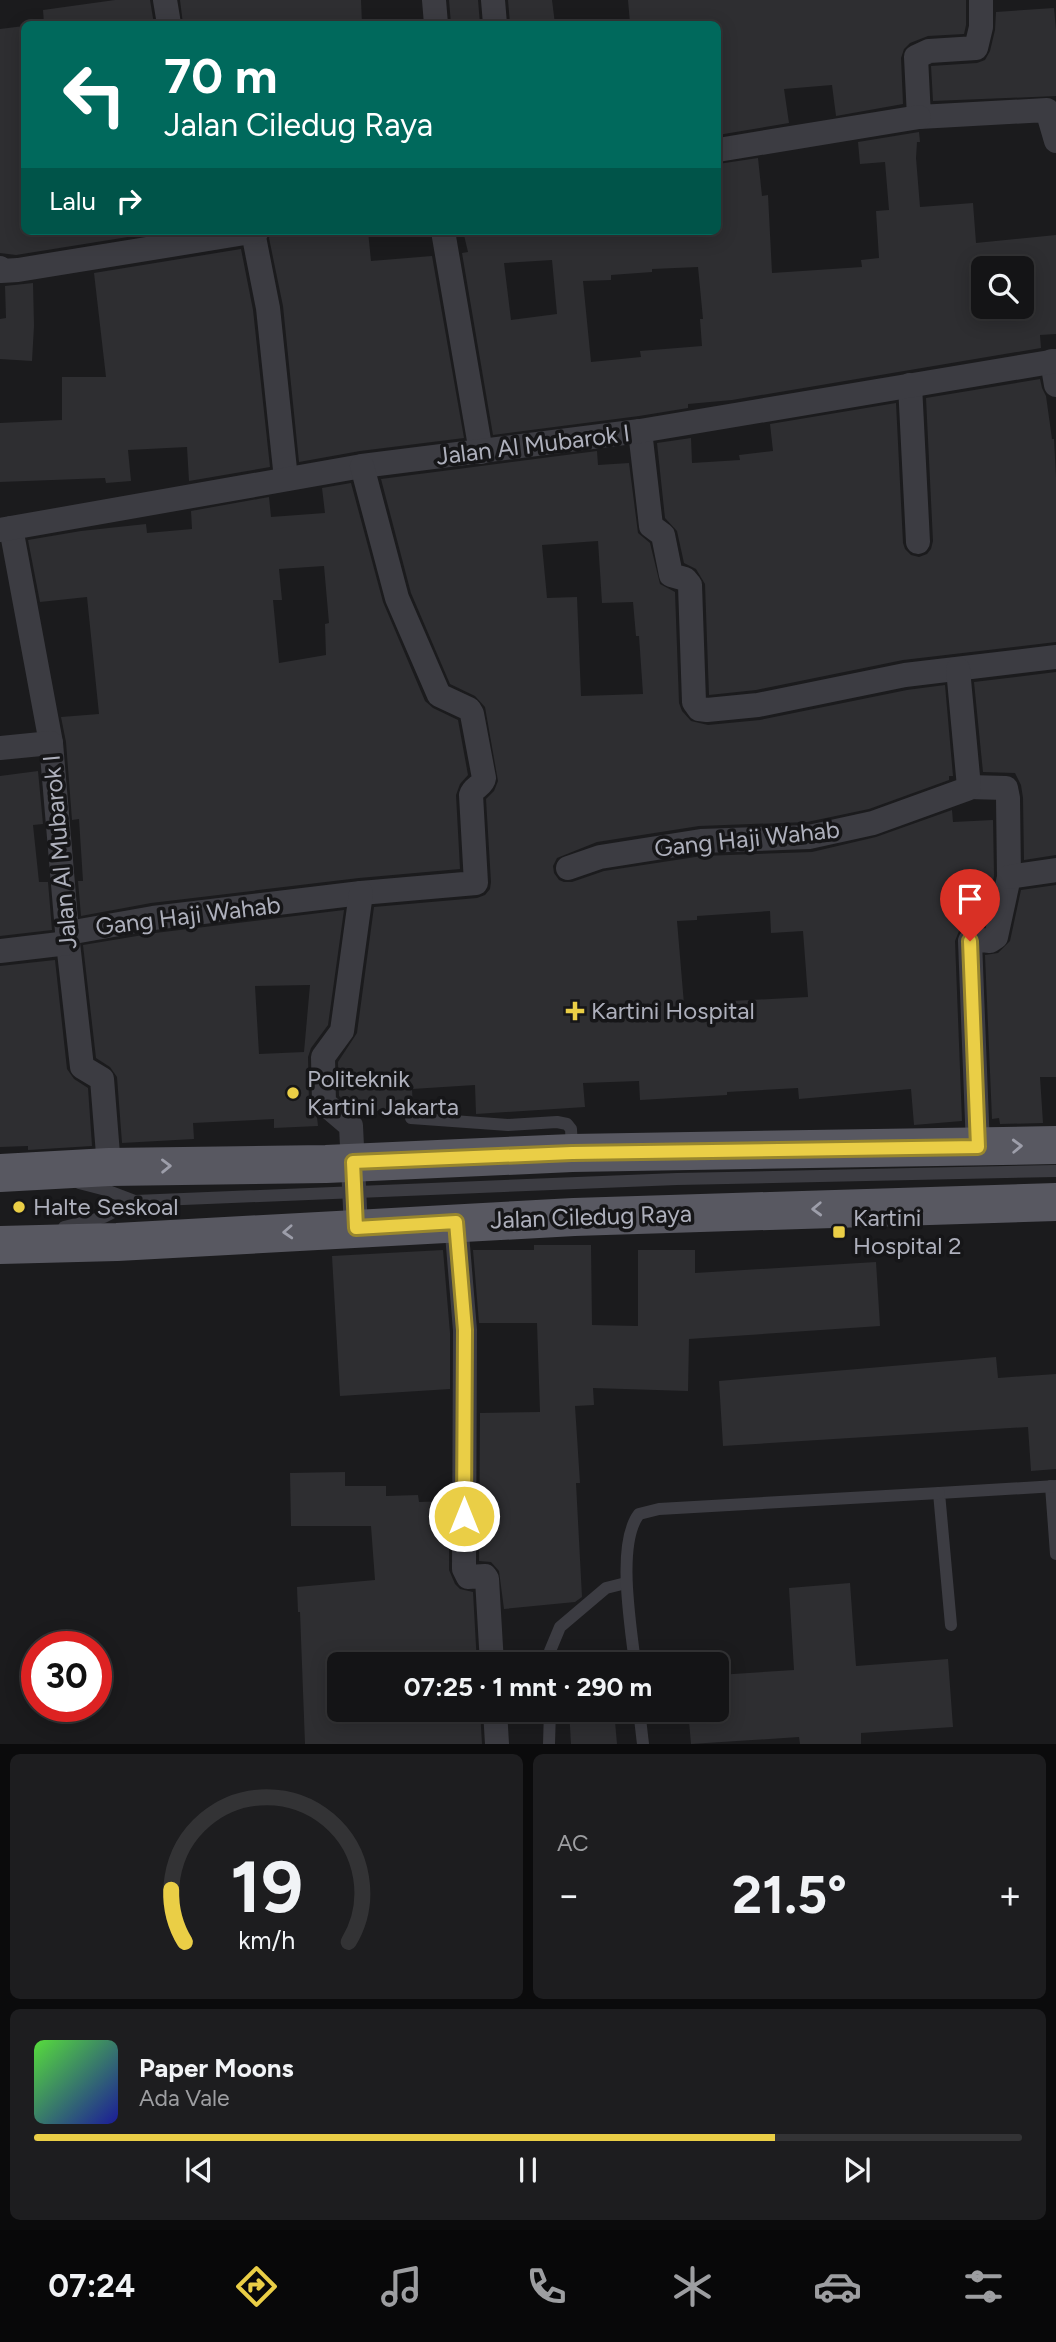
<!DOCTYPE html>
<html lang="id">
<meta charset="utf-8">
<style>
body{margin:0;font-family:Figtree,sans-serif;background:#1d1d1f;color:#f1f3f6;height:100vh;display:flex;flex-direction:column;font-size:26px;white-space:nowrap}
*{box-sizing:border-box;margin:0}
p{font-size:23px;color:#9d9ea1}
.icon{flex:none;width:38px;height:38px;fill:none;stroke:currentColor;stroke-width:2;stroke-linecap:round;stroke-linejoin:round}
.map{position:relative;height:1744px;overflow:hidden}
.details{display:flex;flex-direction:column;gap:10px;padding:10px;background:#0b0b0c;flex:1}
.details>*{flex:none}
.hud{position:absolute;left:21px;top:21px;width:700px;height:214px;border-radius:10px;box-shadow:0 4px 18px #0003,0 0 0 2px #333335;background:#00695c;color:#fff;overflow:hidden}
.buttons{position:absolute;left:971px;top:256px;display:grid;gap:14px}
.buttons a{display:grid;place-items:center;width:63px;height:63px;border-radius:10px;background:#141416;box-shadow:0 4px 18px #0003,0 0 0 2px #333335;font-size:35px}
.speed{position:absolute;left:21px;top:1631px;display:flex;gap:14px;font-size:35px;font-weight:700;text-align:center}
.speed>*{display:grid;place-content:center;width:91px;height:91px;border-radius:50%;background:#141416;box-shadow:0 4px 18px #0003,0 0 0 2px #333335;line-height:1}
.speed .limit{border:10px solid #d22;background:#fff;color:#111}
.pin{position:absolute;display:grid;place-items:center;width:60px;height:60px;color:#fff;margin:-72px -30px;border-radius:50% 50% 50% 0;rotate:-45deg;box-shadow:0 0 7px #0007}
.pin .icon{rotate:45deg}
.me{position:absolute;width:77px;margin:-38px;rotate:0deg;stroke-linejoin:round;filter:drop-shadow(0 0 5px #0008)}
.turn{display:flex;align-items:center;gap:24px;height:147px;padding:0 28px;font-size:32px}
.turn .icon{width:91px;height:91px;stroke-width:2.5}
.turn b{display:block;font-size:49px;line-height:60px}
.then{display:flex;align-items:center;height:66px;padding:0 28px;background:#0003;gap:14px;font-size:26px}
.big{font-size:52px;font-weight:700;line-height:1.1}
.details .card{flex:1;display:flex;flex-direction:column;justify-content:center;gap:10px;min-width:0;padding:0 24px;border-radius:10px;background:#1d1d1f}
.details .dial{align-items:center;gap:0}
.dial svg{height:182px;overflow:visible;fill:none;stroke:#333335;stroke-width:7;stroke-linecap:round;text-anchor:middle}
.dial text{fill:#f1f3f6;stroke:none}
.song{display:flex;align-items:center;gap:21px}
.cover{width:84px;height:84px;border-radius:10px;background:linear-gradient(135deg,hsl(110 70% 55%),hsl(240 70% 35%))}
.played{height:7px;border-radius:4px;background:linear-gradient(90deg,#eace46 75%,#333335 75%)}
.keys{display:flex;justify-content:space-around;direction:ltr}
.heat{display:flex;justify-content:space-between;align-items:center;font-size:38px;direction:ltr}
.details .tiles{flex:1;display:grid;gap:10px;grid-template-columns:1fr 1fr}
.card:last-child{grid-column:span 2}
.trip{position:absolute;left:327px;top:1652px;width:402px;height:70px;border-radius:10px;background:#141416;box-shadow:0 4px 18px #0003,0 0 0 2px #333335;font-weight:700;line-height:70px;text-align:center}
.menu{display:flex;height:112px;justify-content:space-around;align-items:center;background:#080809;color:#9d9ea1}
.menu .icon{width:49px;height:49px}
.menu .current{color:#eace46}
.menu b{font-size:32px;color:#f1f3f6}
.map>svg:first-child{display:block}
.building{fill:#2e2e31;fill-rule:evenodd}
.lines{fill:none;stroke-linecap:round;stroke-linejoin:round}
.service{stroke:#3c3c42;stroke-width:12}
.minor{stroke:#3c3c42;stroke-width:24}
.primary{stroke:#585861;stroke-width:38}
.service-bridge{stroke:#3c3c42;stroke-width:12}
.oneway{stroke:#9d9eaa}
.route-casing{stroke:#98862e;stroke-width:18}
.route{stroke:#eace46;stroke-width:12}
.poi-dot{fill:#eace46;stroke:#161618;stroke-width:2.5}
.labels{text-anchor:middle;stroke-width:7;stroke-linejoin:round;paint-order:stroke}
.street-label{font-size:24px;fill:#aeb0bc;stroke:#161618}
.poi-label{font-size:24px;fill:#aeb0bc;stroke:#161618;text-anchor:start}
</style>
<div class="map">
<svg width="1056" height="1744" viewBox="0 0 1056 1744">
<rect width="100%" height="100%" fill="#1b1b1d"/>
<g class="building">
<path d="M115,0H150L154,24H44L43,10Z"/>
<path d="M180,0H361L362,24H183Z"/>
<path d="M449,0H478L480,24H451Z"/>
<path d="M508,0H552L555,24H510Z"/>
<path d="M628,0H966V25L964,34L928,36L910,43L904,49L901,58L903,104L836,116L832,85L784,89L789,123L718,135V24H668L667,20L630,23Z"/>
<path d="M1054,8L1056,30V96L933,101L931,66L977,63L985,60L990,51L995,30L996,12Z"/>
<path d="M24,26V231H165L16,255L0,253V29Z"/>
<path d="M919,132L920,142H917L916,158L920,207L973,203L976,243L1056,235V334L1040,335L1041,348L732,400L688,404V408L639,416L493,435L462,253L468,252L463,231H497L498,234L542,231H718V164L758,158L762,196L768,195L772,273L862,267L861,260L879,258L876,211L889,210L885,162L860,164L858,142ZM552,260L557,314L511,320L504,263ZM698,267L703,319H700L702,346L640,351L641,357L591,362L583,281L611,280V275L652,272V269ZM984,268H1022V306H984Z"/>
<path d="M272,231H368L371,261L432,256L464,438L360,451L299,462L283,306L269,238Z"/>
<path d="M241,249L253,310L270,467L189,481L187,447L128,450L131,481L106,483L105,478L0,482V423L62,420V377H106L94,273Z"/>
<path d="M33,283L34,326L32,361L0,359V319L6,318L5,286Z"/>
<path d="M1040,379L1042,388L1046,396L1052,439H1054L1056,477V642L903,660L756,690L709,695L705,584L696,569L684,563L677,531L665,518L657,443L691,438L692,463L740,460L739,455L773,451L770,424L896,403L903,543L905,549L911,555L919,557L927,554L931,549L933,541L926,398Z"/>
<path d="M597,451L598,465L629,463L638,533L650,543L660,584L675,592L679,703L682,711L691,721L708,725L760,720L907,690L945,685L953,776H949V780L869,809L807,822L699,826L597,842L557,858L553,866L554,873L559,880L564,882H572L604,871L702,856L812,852L876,837L952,810L953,822L993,820L994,876L983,925H967L959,931L955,941L962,1121L914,1125L911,1089L799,1099L798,1088L727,1092V1095L640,1100L639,1081L583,1083L585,1107L476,1114L475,1085L412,1089L413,1109L358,1112L339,1096L338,1062L357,1033L374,907L477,898L485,895L490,889L491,882L486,799L494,791L498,781L485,707L475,696L450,684L411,593L381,479ZM598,541L602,603L633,602L636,636H639L643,694L581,696L577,597L547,598L542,545ZM770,911L771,933L803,931L808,997L732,1001L733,1013L685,1016L677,921L697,920V916Z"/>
<path d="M351,483L383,602L425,701L433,708L458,720L468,775L460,784L456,795L460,869L359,878L151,903L81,916L78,881H83L79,819L72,820L66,742L61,717L99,714L87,597L40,602L28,540L81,531L146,524L147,533L192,529L191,511L269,497L271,517L325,513L322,488ZM324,566L329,623L325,624L326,655L279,663L273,600H282L279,569Z"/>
<path d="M1056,672V855L1024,860L1023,798L1021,785L1015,773L983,772L974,682Z"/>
<path d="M38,771L43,824L33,825L39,882H48L52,930L0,936V776Z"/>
<path d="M1056,885V1077H1040L1043,1123L1000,1124L999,1118L992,1119L985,955L998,953L1010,941L1021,890Z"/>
<path d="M344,910L328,1025L311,1048L308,1057L309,1104L311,1110L317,1117L318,1126L274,1128V1119L193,1123L194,1139L122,1143L117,1077L110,1067L96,1058L83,945L155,933ZM310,985L304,1052L259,1054L255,986Z"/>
<path d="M55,960L67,1069L74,1079L88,1088L92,1146L28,1150V1146L0,1147V966Z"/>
<path d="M534,1245H591L592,1325L638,1326V1250H695V1273L876,1262L880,1326L689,1339L688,1391L593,1388L594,1405L575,1406L580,1483H576L582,1597L575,1602L504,1609L499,1571L491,1562L479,1561L480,1413L540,1412L537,1323H479L473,1250H534Z"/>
<path d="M443,1250L450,1333V1389L340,1396L332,1256Z"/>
<path d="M996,1357L998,1378L1056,1374V1469L1031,1471L1028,1427L723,1446L719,1381Z"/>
<path d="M345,1472V1486H386V1496L418,1495L419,1502L449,1501V1570L455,1584L460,1589L473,1592L477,1664H340V1718L388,1714V1710H480L482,1744H305L300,1612H298L297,1587L375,1580L371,1526H291L290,1473Z"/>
<path d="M850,1583L856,1666L948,1659L953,1727L861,1733V1744H800L799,1737L691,1744L688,1710H718V1675L794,1670L789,1588Z"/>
<path d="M569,1710H614L617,1744H571Z"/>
</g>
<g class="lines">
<g class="service">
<path d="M411,1118L508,1125L557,1122L567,1124L571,1129L572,1148"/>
<path d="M79,1183L106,1190L135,1201"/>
<path d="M64,1227L104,1217L135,1201"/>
<path d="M1051,1486L1056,1554"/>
<path d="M951,1625L939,1493L1056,1486"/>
<path d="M550,1664V1651L560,1627L606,1588L626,1583"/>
<path d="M635,1664C631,1626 616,1544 639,1514L659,1509L939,1493"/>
<path d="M639,1710L643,1744"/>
<path d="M549,1744L550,1710"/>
</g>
<g class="minor">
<path d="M165,0L169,24"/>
<path d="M434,0L436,24"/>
<path d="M493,0L495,24"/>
<path d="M981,0V27L976,48L929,51L916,57L919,117L1047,110L1056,141"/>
<path d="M718,150L919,117"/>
<path d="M443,231L481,452"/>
<path d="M253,232L268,308L286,479"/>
<path d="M0,268L1,271L18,270L257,231"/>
<path d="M1052,361L1056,385"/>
<path d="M910,385L918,542"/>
<path d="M640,431L651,526L663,535L671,575L685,579L690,585L694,702L699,709L707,710L758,705L905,675L1056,657"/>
<path d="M11,528L51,743L68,943L82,1067L102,1079L109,1167"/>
<path d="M0,530L362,466L640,431L1056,361"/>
<path d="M0,748L51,743"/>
<path d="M969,787L1006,788L1008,798L1009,877L996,937L990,941L972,939L970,941L978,1147"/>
<path d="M568,868L600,857L701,841L809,837L873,823L967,789L969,787L958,669"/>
<path d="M1009,877L1056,870"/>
<path d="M68,933L153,918L361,893L476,883L471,795C473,787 483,786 484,778L472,714L469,709L439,695L397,598L362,466"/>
<path d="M0,951L68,943"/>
<path d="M456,1222L465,1330L464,1569L468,1577L485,1576L487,1579L492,1664"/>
<path d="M356,1228L351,1126L324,1103L323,1057L342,1031L361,893"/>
<path d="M495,1710L497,1744"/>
</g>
<g class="primary">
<path d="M0,1173L109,1167L326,1164L572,1153L1056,1145"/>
<path d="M0,1245L117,1242L574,1217L1056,1202"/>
</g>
<path class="service-bridge" d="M135,1201L677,1179L1056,1171"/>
</g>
<defs><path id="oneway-chevron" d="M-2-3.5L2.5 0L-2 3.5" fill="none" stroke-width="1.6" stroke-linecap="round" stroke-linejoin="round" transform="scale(1.75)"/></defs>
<g class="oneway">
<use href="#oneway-chevron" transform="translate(1017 1146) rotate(-2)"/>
<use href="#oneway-chevron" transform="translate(166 1166) rotate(-1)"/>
<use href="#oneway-chevron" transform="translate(817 1209) rotate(178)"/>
<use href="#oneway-chevron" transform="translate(288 1232) rotate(177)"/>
</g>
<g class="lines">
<defs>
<path id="route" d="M464,1516L465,1330L456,1222L356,1228L353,1162L572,1153L978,1147L970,941"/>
</defs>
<use href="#route" class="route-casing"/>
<use href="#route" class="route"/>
</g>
<g class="poi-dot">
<path d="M571.5 1000.5h7v7h7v7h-7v7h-7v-7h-7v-7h7z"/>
<circle cx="293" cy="1093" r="7"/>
<circle cx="19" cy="1207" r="7"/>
<rect x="832" y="1225" width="14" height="14" rx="3.5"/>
</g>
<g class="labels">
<g class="street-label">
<text transform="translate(533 445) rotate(-7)" y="8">Jalan Al Mubarok I</text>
<text transform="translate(747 839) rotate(-6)" y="8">Gang Haji Wahab</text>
<text transform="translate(60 852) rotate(-95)" y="8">Jalan Al Mubarok I</text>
<text transform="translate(188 916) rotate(-7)" y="8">Gang Haji Wahab</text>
<text transform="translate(591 1217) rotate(-2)" y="8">Jalan Ciledug Raya</text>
</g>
<g class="poi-label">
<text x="591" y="1019">Kartini Hospital</text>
<text x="307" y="1087">Politeknik<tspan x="307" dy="28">Kartini Jakarta</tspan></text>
<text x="33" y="1215">Halte Seskoal</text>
<text x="853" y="1226">Kartini<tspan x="853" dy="28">Hospital 2</tspan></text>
</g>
</g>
</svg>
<div class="buttons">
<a><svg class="icon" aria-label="search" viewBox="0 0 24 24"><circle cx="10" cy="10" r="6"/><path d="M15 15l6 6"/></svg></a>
</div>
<div class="speed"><div class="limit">30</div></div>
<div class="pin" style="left:970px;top:941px;background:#d93025"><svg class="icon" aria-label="arrive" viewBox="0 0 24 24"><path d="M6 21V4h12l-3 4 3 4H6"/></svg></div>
<svg class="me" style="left:464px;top:1516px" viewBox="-20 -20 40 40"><circle r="17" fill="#eace46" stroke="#fff" stroke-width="3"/><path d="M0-11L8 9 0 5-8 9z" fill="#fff"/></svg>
<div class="trip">07:25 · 1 mnt · 290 m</div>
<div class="hud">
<div class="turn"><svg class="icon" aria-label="left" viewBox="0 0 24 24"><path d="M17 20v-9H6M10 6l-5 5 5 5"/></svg><div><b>70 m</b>Jalan Ciledug Raya</div></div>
<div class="then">Lalu<svg class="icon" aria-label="right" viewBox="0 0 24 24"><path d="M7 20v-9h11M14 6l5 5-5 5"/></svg></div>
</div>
</div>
<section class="details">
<div class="tiles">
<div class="card dial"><svg viewBox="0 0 100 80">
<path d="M14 69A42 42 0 1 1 86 69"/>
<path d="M14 69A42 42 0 0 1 8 46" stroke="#eace46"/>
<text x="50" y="56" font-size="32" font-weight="700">19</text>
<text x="50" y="72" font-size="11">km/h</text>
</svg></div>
<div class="card"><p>AC</p>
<div class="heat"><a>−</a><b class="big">21.5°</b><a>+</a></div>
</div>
<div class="card">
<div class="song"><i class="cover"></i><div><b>Paper Moons</b><p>Ada Vale</p></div></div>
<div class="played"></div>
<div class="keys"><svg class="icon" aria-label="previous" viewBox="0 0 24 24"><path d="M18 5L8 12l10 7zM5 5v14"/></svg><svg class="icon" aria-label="pause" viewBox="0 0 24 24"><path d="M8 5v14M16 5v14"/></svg><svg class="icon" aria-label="next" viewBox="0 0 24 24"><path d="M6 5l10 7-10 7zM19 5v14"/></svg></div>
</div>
</div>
</section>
<nav class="menu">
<b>07:24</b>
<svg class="icon current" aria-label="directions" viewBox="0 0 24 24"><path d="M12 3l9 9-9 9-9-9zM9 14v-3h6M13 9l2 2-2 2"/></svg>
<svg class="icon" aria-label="music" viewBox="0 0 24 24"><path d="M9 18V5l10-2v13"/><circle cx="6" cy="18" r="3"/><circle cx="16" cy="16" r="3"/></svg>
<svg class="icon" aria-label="phone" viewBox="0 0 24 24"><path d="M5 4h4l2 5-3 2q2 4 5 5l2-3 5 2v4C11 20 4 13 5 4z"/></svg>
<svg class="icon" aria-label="climate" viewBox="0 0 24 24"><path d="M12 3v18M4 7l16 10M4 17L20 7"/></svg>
<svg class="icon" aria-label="car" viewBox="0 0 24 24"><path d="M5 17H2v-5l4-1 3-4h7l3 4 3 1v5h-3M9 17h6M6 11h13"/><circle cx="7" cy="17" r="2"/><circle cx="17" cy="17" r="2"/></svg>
<svg class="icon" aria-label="filters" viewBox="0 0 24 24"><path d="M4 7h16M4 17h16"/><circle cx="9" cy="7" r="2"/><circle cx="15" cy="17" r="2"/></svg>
</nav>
